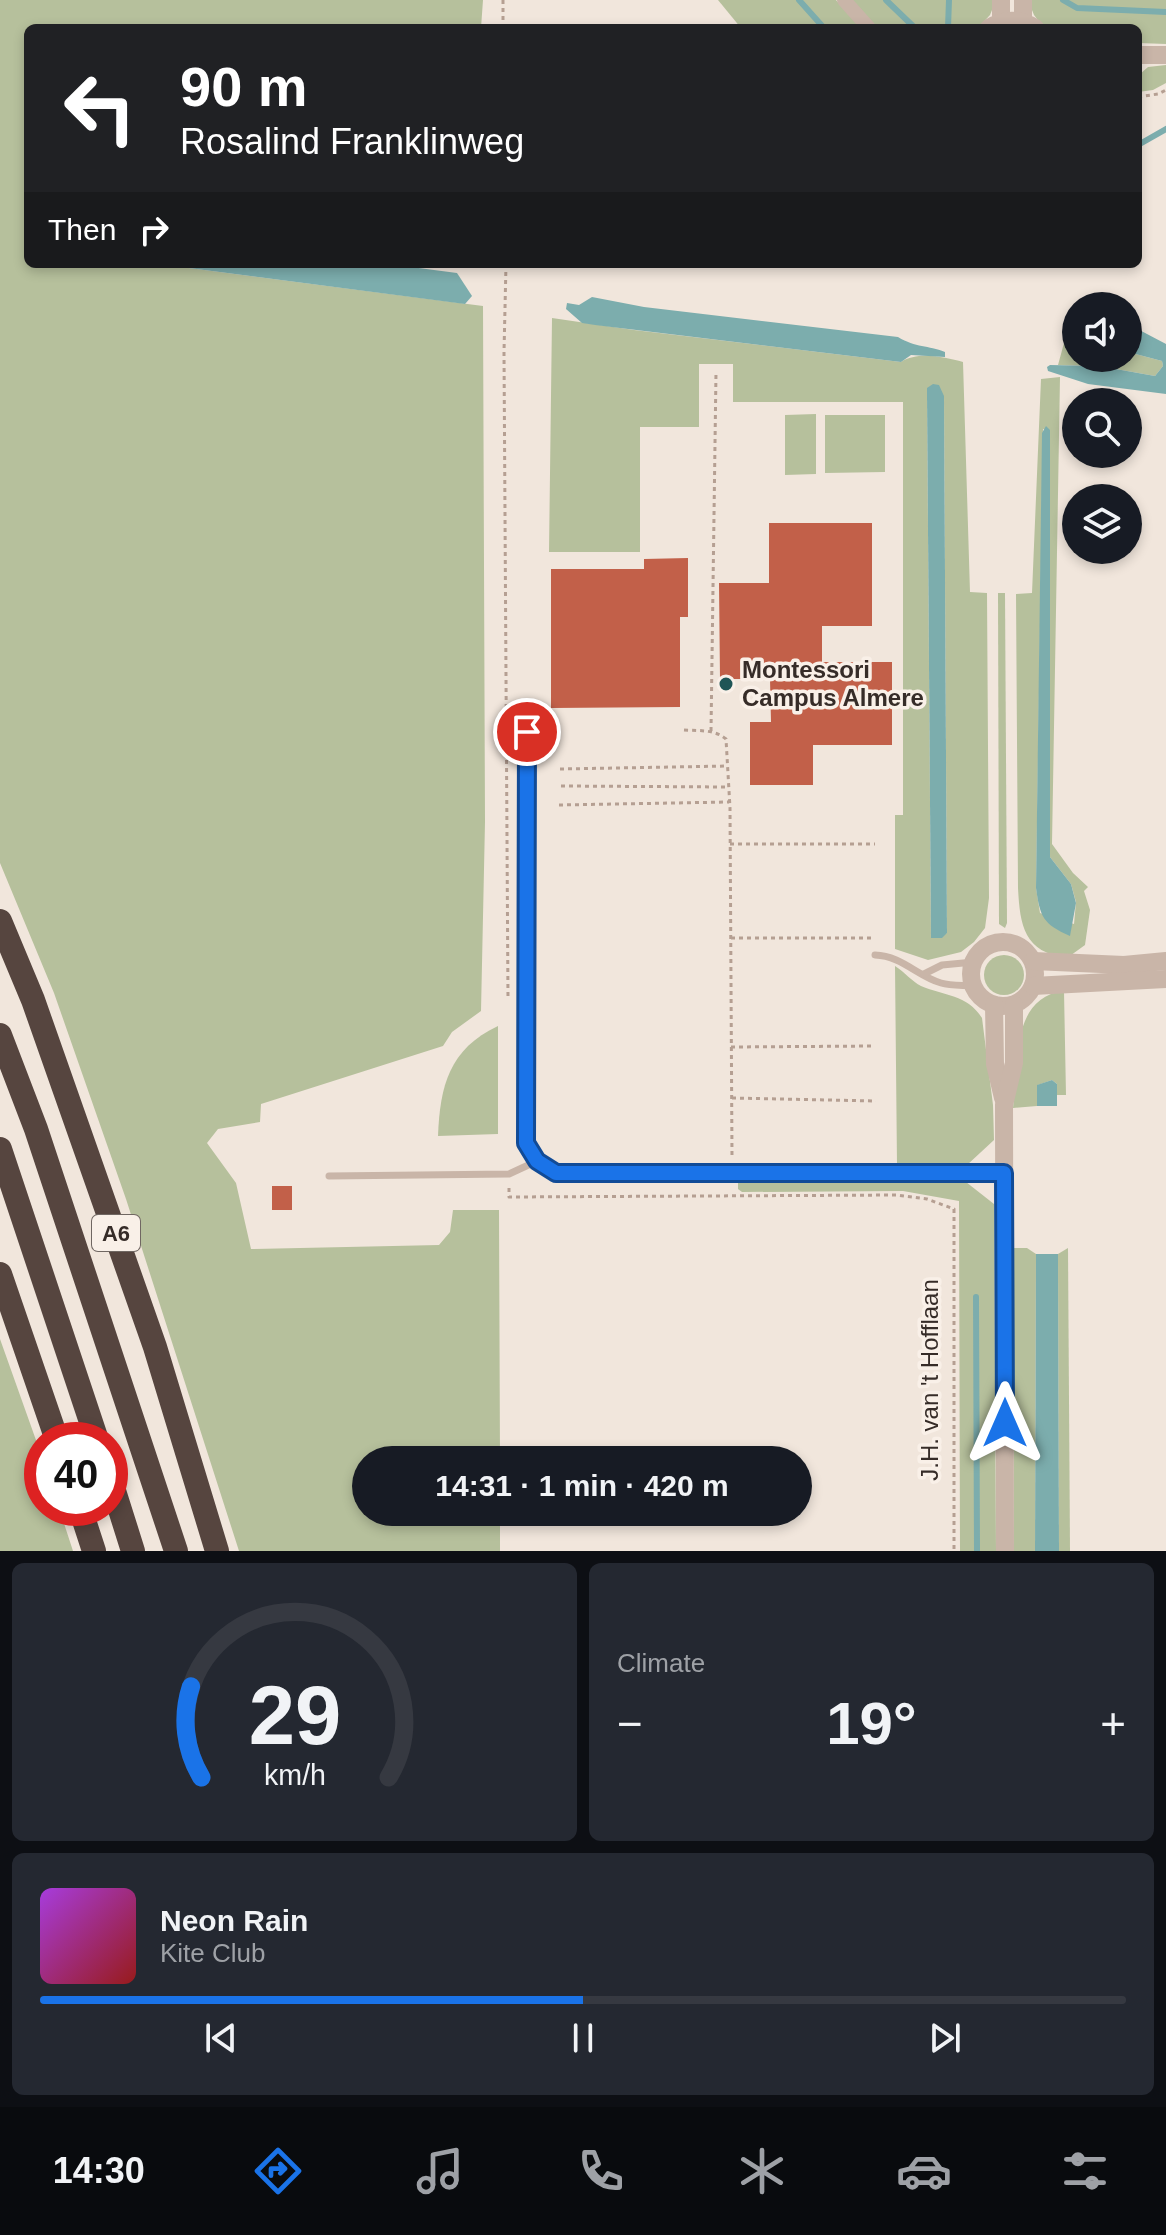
<!DOCTYPE html>
<meta charset="utf-8">
<style>
body{margin:0;font-family:Arial,sans-serif;background:#242831;color:#f1f3f6;height:100vh;display:flex;flex-direction:column;font-size:30px;white-space:nowrap}
*{box-sizing:border-box;margin:0}
p{font-size:26px;color:#9ea1a6}
.icon{flex:none;width:44px;height:44px;fill:none;stroke:currentColor;stroke-width:2;stroke-linecap:round;stroke-linejoin:round}
.map{position:relative;height:1551px;overflow:hidden}
.side{display:flex;flex-direction:column;gap:12px;padding:12px;background:#0d0f14;flex:1}
.side>*{flex:none}
.top-card{position:absolute;left:24px;top:24px;width:1118px;height:244px;border-radius:12px;box-shadow:0 4px 12px #0003;background:#202124;color:#fff;overflow:hidden}
.tools{position:absolute;left:1062px;top:292px;display:grid;gap:16px}
.tools a{display:grid;place-items:center;width:80px;height:80px;border-radius:50%;background:#171b24;box-shadow:0 4px 12px #0003;font-size:40px}
.speed{position:absolute;left:24px;top:1422px;display:flex;gap:16px;font-size:40px;font-weight:700;text-align:center}
.speed>*{display:grid;place-content:center;width:104px;height:104px;border-radius:50%;background:#171b24;box-shadow:0 4px 12px #0003;line-height:1}
.speed .limit{border:12px solid #d22;background:#fff;color:#111}
.pin{position:absolute;display:grid;place-items:center;width:68px;height:68px;color:#fff;margin:-34px;border:4px solid #fff;border-radius:50%;box-shadow:0 2px 8px #0007}
.me{position:absolute;width:88px;margin:-44px;rotate:0deg;stroke-linejoin:round;filter:drop-shadow(0 0 6px #0008)}
.turn{display:flex;align-items:center;gap:28px;height:168px;padding:0 24px;font-size:36px}
.turn .icon{width:104px;height:104px;stroke-width:2.5}
.turn b{display:block;font-size:56px;line-height:68px}
.then{display:flex;align-items:center;height:76px;padding:0 24px;background:#0003;gap:16px;font-size:30px}
.big{font-size:60px;font-weight:700;line-height:1.1}
.side .tile{flex:1;display:flex;flex-direction:column;justify-content:center;gap:12px;min-width:0;padding:0 28px;border-radius:12px;background:#242831}
.side .dial{align-items:center;gap:0}
.dial svg{height:208px;overflow:visible;fill:none;stroke:#363941;stroke-width:7;stroke-linecap:round;text-anchor:middle}
.dial text{fill:#f1f3f6;stroke:none}
.song{display:flex;align-items:center;gap:24px}
.cover{width:96px;height:96px;border-radius:12px;background:linear-gradient(135deg,hsl(280 70% 55%),hsl(0 70% 35%))}
.played{height:8px;border-radius:4px;background:linear-gradient(90deg,#1a73e8 50%,#363941 50%)}
.keys{display:flex;justify-content:space-around;direction:ltr}
.heat{display:flex;justify-content:space-between;align-items:center;font-size:44px;direction:ltr}
.side .tiles{flex:1;display:grid;gap:12px;grid-template-columns:1fr 1fr}
.tile:last-child{grid-column:span 2}
.trip{position:absolute;left:352px;top:1446px;width:460px;height:80px;border-radius:40px;background:#171b24;box-shadow:0 4px 12px #0003;font-weight:700;line-height:80px;text-align:center}
.tab-bar{display:flex;height:128px;justify-content:space-around;align-items:center;background:#090b0e;color:#9ea1a6}
.tab-bar .icon{width:56px;height:56px}
.tab-bar .current{color:#1a73e8}
.tab-bar b{font-size:36px;color:#f1f3f6}
.map>svg:first-child{display:block}
.green{fill:#b6c09c;fill-rule:evenodd}
.water{fill:#7cadad}
.lines{fill:none;stroke-linecap:round;stroke-linejoin:round}
.stream{stroke:#7cadad;stroke-width:6}
.building{fill:#c26049}
.path{stroke:#b59f92;stroke-width:3;stroke-dasharray:4 4;stroke-linecap:butt}
.service{stroke:#c9b5a8;stroke-width:7}
.minor{stroke:#c9b5a8;stroke-width:14}
.tertiary{stroke:#c9b5a8;stroke-width:18}
.motorway{stroke:#56453f;stroke-width:24}
.route-casing{stroke:#114b97;stroke-width:20}
.route{stroke:#1a73e8;stroke-width:14}
.poi-dot{fill:#1f5556;stroke:#f9f0e8;stroke-width:3}
.labels{text-anchor:middle;stroke-width:7;stroke-linejoin:round;paint-order:stroke}
.shield{fill:#f9f0e8;stroke:#706762;stroke-width:2}
.shield-label{font-size:22px;font-weight:bold;fill:#362c28}
.poi-label{font-size:24px;font-weight:bold;fill:#362c28;stroke:#f9f0e8;text-anchor:start}
.street-label{font-size:24px;fill:#362c28;stroke:#f9f0e8}
</style>
<div class="map">
<svg width="1166" height="1551" viewBox="0 0 1166 1551">
<rect width="100%" height="100%" fill="#f1e6dc"/>
<g class="green">
<path d="M0,0H483L481,28H28V264H158L483,306L485,822L481,1011L452,1032L443,1046L261,1104L260,1122L218,1129L207,1143L236,1183L251,1249L439,1245L450,1232L453,1210H499L500,1460H366V1512H500V1551H239L126,1199L54,993L0,863Z"/>
<path d="M718,0H836L861,28H741Z"/>
<path d="M849,0H996L990,15L978,28H875Z"/>
<path d="M1028,0H1166V44L1138,43V28H1044L1034,15Z"/>
<path d="M1166,65V83L1153,90L1138,92L1140,74L1148,67Z"/>
<path d="M552,318L634,330L901,362C918,351 944,357 963,362L970,592L987,593L989,898L985,928L974,942L961,952L928,960L895,949V815H903V402H733V364H699V427H640V552H549ZM927,396H944L947,933L931,938Z"/>
<path d="M1064,343L1076,345V358H1128V352L1162,361L1163,366L1155,376L1099,366L1058,365Z"/>
<path d="M1060,377L1052,844L1073,873L1088,887L1084,891L1090,910L1085,945L1067,958C1024,952 1020,926 1018,888L1016,594L1032,593L1041,379ZM1043,429L1050,431V857L1071,884L1076,902L1074,924L1040,913L1036,888Z"/>
<path d="M816,414V474L785,475V415Z"/>
<path d="M825,415H885V472L825,473Z"/>
<path d="M998,593H1005L1007,923L1005,928L999,924Z"/>
<circle cx="1004" cy="975" r="20"/>
<path d="M895,966C905,972 911,981 921,986C944,996 967,994 982,1018L993,1105L994,1140L967,1165H897Z"/>
<path d="M1064,991L1066,1095H1057V1084L1052,1080L1038,1085L1037,1106L1013,1108C1018,1067 1010,997 1064,991Z"/>
<path d="M498,1026V1134L438,1136C440,1086 449,1049 498,1026Z"/>
<path d="M966,1182L994,1204L996,1551H960L959,1201L903,1191L742,1192L738,1189V1183Z"/>
<path d="M1013,1248H1027L1036,1254L1035,1551H1014Z"/>
<path d="M1068,1248L1070,1551H1059L1058,1254Z"/>
<path d="M0,1339L42,1457V1508H59L73,1551H0Z"/>
</g>
<g class="water">
<path d="M158,264H388L457,273L472,296L465,304Z"/>
<path d="M592,297L644,307L898,337C916,348 928,345 945,352V357L911,355L901,362L595,325L582,323L566,309L567,303L579,305Z"/>
<path d="M1128,324L1166,344V394L1088,384L1048,371L1047,367L1050,365L1099,366L1155,376L1163,366L1162,361L1128,352Z"/>
<path d="M933,384L939,385L944,396L947,933L942,938H931L927,396V388Z"/>
<path d="M1046,426L1050,430V857L1071,884L1076,903L1070,936C1043,924 1040,917 1036,888L1042,433Z"/>
<path d="M1052,1080L1057,1084V1106H1037V1085Z"/>
<path d="M1036,1254H1058L1059,1551H1035Z"/>
</g>
<g class="lines">
<g class="stream">
<path d="M799,0L824,28"/>
<path d="M886,0L915,28"/>
<path d="M1063,0L1077,8L1166,12"/>
<path d="M948,28L949,0"/>
<path d="M1138,145L1166,129"/>
<path d="M976,1297L977,1551"/>
</g>
</g>
<g class="building">
<path d="M769,523H872V626H822V662H892V745H813V785H750V722H771L770,679H720L719,583H769Z"/>
<path d="M688,558V617H680V707L551,708V569H644V559Z"/>
<rect x="272" y="1186" width="20" height="24"/>
</g>
<g class="lines">
<g class="path">
<path d="M503,0V28"/>
<path d="M1138,97L1158,94L1166,90"/>
<path d="M506,264L504,352L508,1000"/>
<path d="M684,730C699,731 714,729 726,739L730,808L732,1156"/>
<path d="M711,731L716,372"/>
<path d="M560,769L727,766"/>
<path d="M561,786L728,787"/>
<path d="M559,805L729,802"/>
<path d="M730,844H875"/>
<path d="M731,938H875"/>
<path d="M731,1047L875,1046"/>
<path d="M732,1098L876,1101"/>
<path d="M509,1188V1197L897,1195L927,1199L954,1209V1551"/>
</g>
<g class="service">
<path d="M875,955C902,956 917,976 941,983C951,986 963,985 974,986"/>
<path d="M924,974L942,965L974,962"/>
<path d="M329,1176L509,1174L537,1161"/>
</g>
<g class="minor">
<path d="M844,0L869,28"/>
<path d="M527,732L526,1143L537,1161L556,1173H1004"/>
</g>
<g class="tertiary">
<path d="M1023,0V21"/>
<path d="M1001,21V0"/>
<path d="M989,28C1005,18 1019,18 1035,28"/>
<path d="M1138,55H1166"/>
<circle cx="1003" cy="974" r="32"/>
<path d="M1033,961L1124,965L1166,961"/>
<path d="M1033,986L1166,979"/>
<path d="M994,1005L995,1064L1003,1098"/>
<path d="M1005,1551L1004,1105L1014,1063V1005"/>
</g>
<g class="motorway">
<path d="M0,921L33,1000L155,1347L217,1551"/>
<path d="M0,1035L36,1129L176,1551"/>
<path d="M0,1149L97,1440"/>
<path d="M0,1274L57,1440"/>
<path d="M110,1478L133,1551"/>
<path d="M80,1508L94,1551"/>
</g>
</g>
<g class="lines">
<defs>
<path id="route" d="M527,732L526,1143L537,1161L556,1173H1004L1005,1423"/>
</defs>
<use href="#route" class="route-casing"/>
<use href="#route" class="route"/>
</g>
<circle class="poi-dot" cx="726" cy="684" r="8"/>
<g class="labels">
<rect class="shield" x="92" y="1215" width="48" height="36" rx="6"/>
<g class="shield-label">
<text x="116" y="1241">A6</text>
</g>
<g class="poi-label">
<text x="742" y="678">Montessori<tspan x="742" dy="28">Campus Almere</tspan></text>
</g>
<g class="street-label">
<text transform="translate(930 1380) rotate(-90)" y="8">J.H. van 't Hofflaan</text>
</g>
</g>
</svg>
<div class="tools">
<a><svg class="icon" aria-label="sound" viewBox="0 0 24 24"><path d="M4 9h4l5-4v14l-5-4H4zM17 9q2 3 0 6"/></svg></a>
<a><svg class="icon" aria-label="search" viewBox="0 0 24 24"><circle cx="10" cy="10" r="6"/><path d="M15 15l6 6"/></svg></a>
<a><svg class="icon" aria-label="layers" viewBox="0 0 24 24"><path d="M12 4l9 5-9 5-9-5zM3 14l9 5 9-5"/></svg></a>
</div>
<div class="speed"><div class="limit">40</div></div>
<div class="pin" style="left:527px;top:732px;background:#d93025"><svg class="icon" aria-label="arrive" viewBox="0 0 24 24"><path d="M6 21V4h12l-3 4 3 4H6"/></svg></div>
<svg class="me" style="left:1005px;top:1423px" viewBox="-20 -20 40 40"><path d="M0-17L14 15 0 8-14 15z" fill="#1a73e8" stroke="#fff" stroke-width="4"/></svg>
<div class="trip">14:31 · 1 min · 420 m</div>
<div class="top-card">
<div class="turn"><svg class="icon" aria-label="left" viewBox="0 0 24 24"><path d="M17 20v-9H6M10 6l-5 5 5 5"/></svg><div><b>90 m</b>Rosalind Franklinweg</div></div>
<div class="then">Then<svg class="icon" aria-label="right" viewBox="0 0 24 24"><path d="M7 20v-9h11M14 6l5 5-5 5"/></svg></div>
</div>
</div>
<section class="side">
<div class="tiles">
<div class="tile dial"><svg viewBox="0 0 100 80">
<path d="M14 69A42 42 0 1 1 86 69"/>
<path d="M14 69A42 42 0 0 1 10 34" stroke="#1a73e8"/>
<text x="50" y="56" font-size="32" font-weight="700">29</text>
<text x="50" y="72" font-size="11">km/h</text>
</svg></div>
<div class="tile"><p>Climate</p>
<div class="heat"><a>−</a><b class="big">19°</b><a>+</a></div>
</div>
<div class="tile">
<div class="song"><i class="cover"></i><div><b>Neon Rain</b><p>Kite Club</p></div></div>
<div class="played"></div>
<div class="keys"><svg class="icon" aria-label="previous" viewBox="0 0 24 24"><path d="M18 5L8 12l10 7zM5 5v14"/></svg><svg class="icon" aria-label="pause" viewBox="0 0 24 24"><path d="M8 5v14M16 5v14"/></svg><svg class="icon" aria-label="next" viewBox="0 0 24 24"><path d="M6 5l10 7-10 7zM19 5v14"/></svg></div>
</div>
</div>
</section>
<nav class="tab-bar">
<b>14:30</b>
<svg class="icon current" aria-label="directions" viewBox="0 0 24 24"><path d="M12 3l9 9-9 9-9-9zM9 14v-3h6M13 9l2 2-2 2"/></svg>
<svg class="icon" aria-label="music" viewBox="0 0 24 24"><path d="M9 18V5l10-2v13"/><circle cx="6" cy="18" r="3"/><circle cx="16" cy="16" r="3"/></svg>
<svg class="icon" aria-label="phone" viewBox="0 0 24 24"><path d="M5 4h4l2 5-3 2q2 4 5 5l2-3 5 2v4C11 20 4 13 5 4z"/></svg>
<svg class="icon" aria-label="climate" viewBox="0 0 24 24"><path d="M12 3v18M4 7l16 10M4 17L20 7"/></svg>
<svg class="icon" aria-label="car" viewBox="0 0 24 24"><path d="M5 17H2v-5l4-1 3-4h7l3 4 3 1v5h-3M9 17h6M6 11h13"/><circle cx="7" cy="17" r="2"/><circle cx="17" cy="17" r="2"/></svg>
<svg class="icon" aria-label="filters" viewBox="0 0 24 24"><path d="M4 7h16M4 17h16"/><circle cx="9" cy="7" r="2"/><circle cx="15" cy="17" r="2"/></svg>
</nav>
